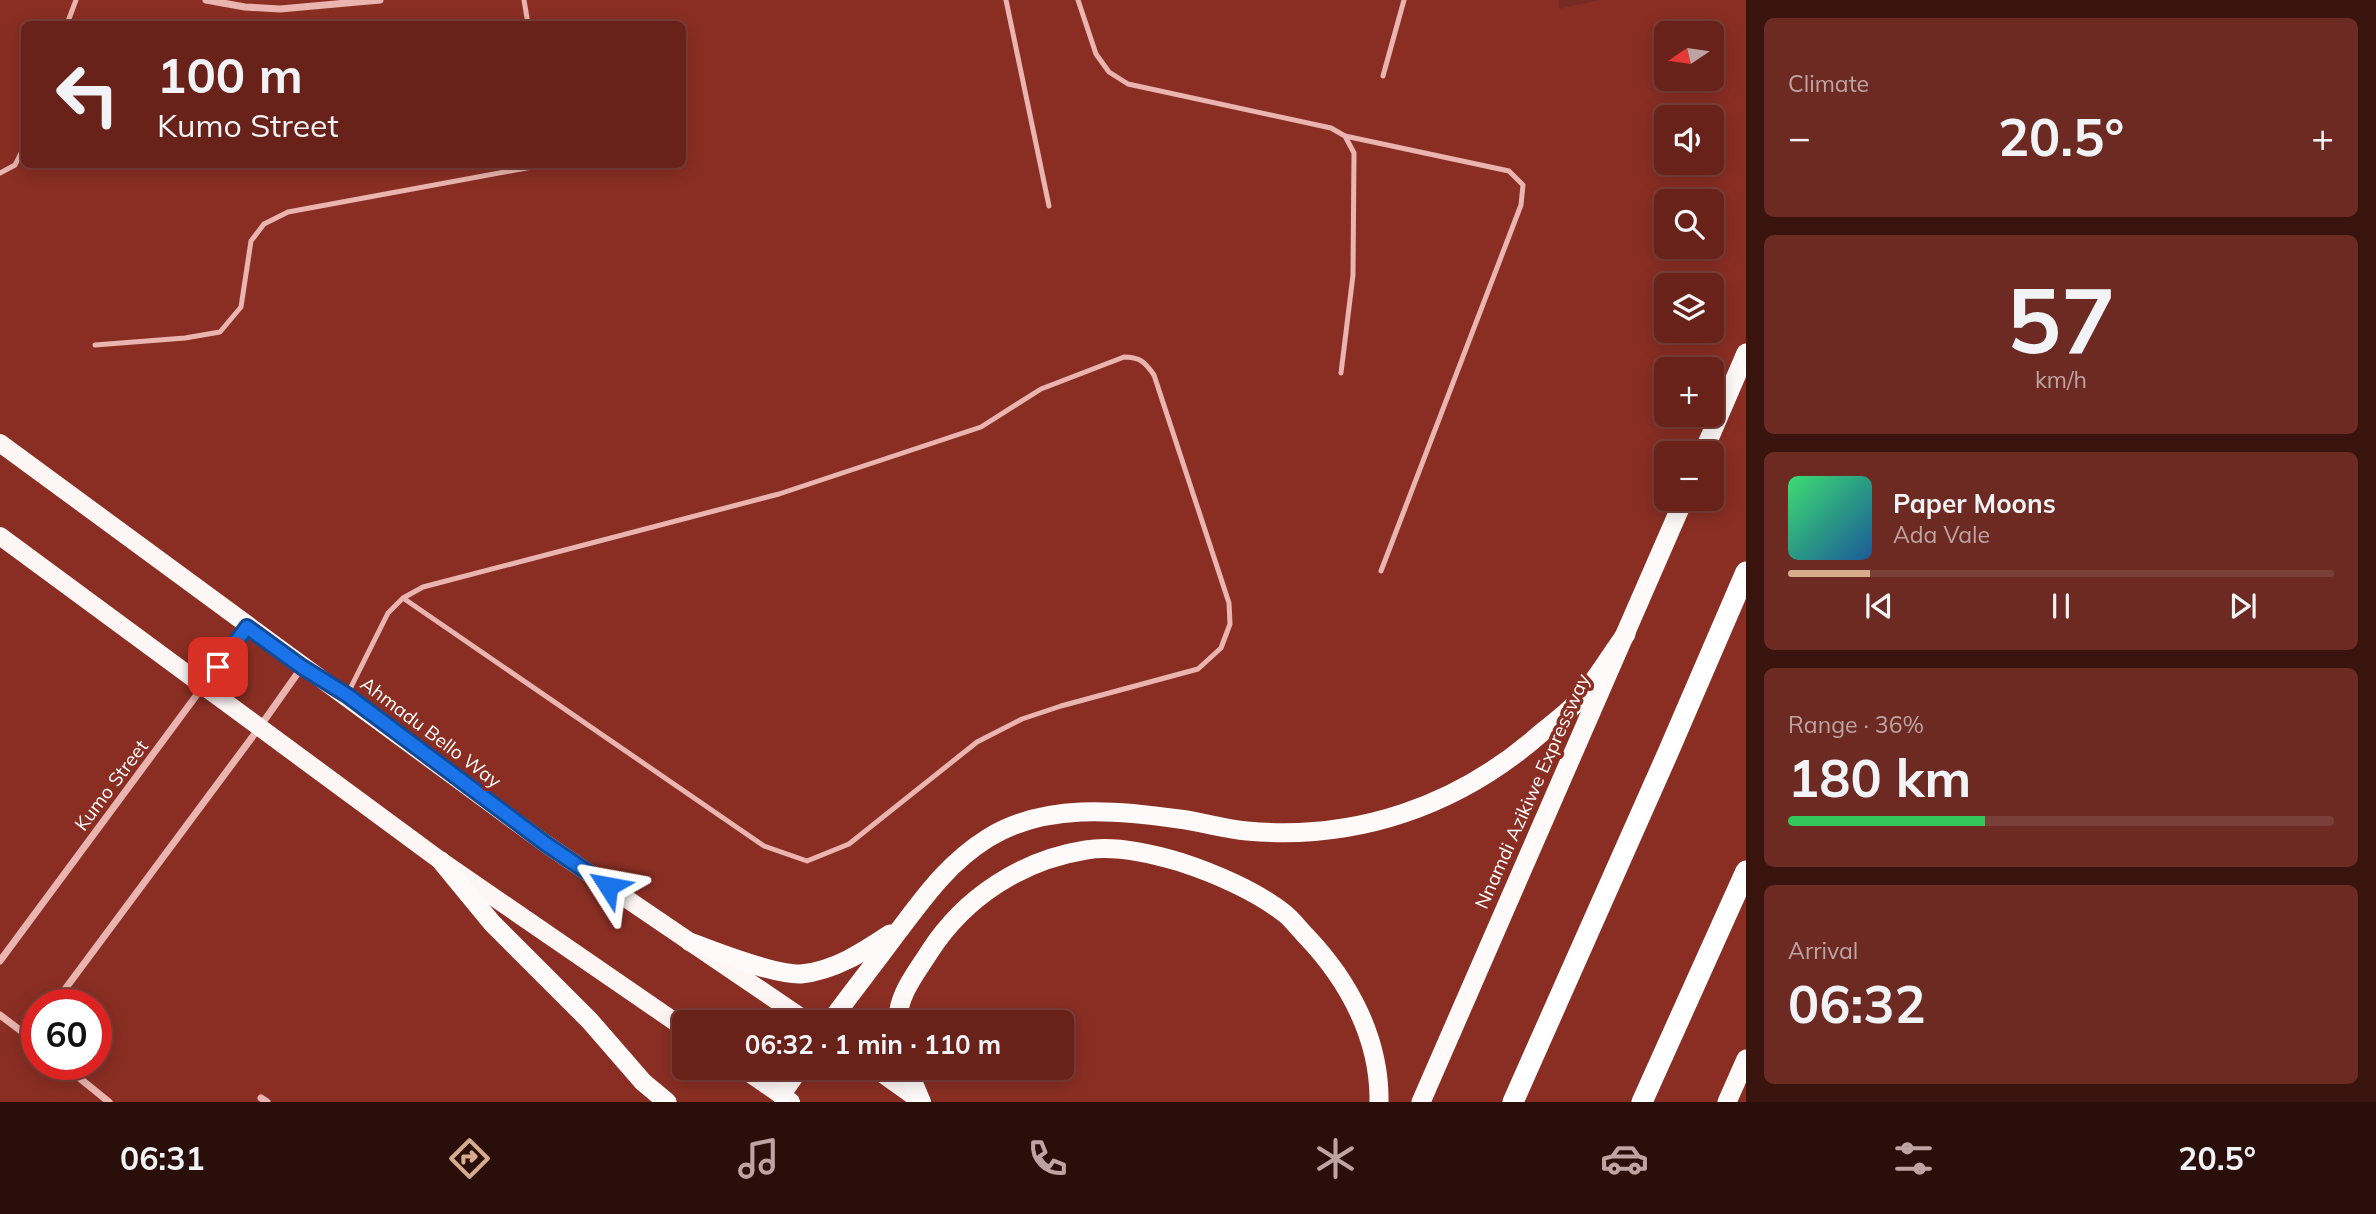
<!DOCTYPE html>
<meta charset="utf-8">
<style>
body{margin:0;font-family:Mulish,sans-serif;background:#6d2a23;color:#f1f3f6;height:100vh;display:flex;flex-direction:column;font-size:26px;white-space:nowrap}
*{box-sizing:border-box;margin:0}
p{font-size:23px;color:#bda4a2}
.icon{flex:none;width:38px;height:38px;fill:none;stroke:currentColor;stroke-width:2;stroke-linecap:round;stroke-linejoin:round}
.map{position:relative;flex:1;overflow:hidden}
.details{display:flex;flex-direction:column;gap:18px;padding:18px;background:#39130e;width:630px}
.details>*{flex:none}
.hud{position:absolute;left:21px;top:21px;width:665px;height:147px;border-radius:10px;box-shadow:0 4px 18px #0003,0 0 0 2px #7b3f39;background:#68221a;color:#f1f3f6;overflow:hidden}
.needle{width:46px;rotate:257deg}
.buttons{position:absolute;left:1654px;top:21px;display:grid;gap:14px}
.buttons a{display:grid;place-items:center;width:70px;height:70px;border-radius:10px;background:#68221a;box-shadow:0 4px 18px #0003,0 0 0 2px #7b3f39;font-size:35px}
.speed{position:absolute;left:21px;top:989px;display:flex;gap:14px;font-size:35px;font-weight:700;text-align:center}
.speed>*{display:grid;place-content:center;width:91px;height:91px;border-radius:50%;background:#68221a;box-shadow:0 4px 18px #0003,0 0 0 2px #7b3f39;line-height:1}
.speed .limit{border:10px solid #d22;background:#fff;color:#111}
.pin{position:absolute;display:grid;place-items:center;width:60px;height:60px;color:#fff;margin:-30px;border-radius:14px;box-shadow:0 4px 10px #0006}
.me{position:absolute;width:77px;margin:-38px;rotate:304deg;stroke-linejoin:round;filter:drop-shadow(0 0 5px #0008)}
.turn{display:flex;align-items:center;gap:24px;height:147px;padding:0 21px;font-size:32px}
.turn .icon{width:91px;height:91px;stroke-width:2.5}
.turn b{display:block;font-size:49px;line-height:60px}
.big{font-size:52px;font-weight:700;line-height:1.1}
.details .widget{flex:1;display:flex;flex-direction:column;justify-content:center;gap:10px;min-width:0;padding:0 24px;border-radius:10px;background:#6d2a23}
.details .dial{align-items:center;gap:0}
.dial b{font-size:91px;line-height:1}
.song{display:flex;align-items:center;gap:21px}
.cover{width:84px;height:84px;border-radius:10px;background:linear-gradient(135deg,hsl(140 70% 55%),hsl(210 70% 35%))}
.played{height:7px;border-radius:4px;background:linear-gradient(90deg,#d6ab8b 15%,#7b3f39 15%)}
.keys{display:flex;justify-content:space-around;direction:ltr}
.heat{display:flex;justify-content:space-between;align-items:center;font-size:38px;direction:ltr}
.charge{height:10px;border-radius:5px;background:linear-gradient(90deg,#34c759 36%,#7b3f39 0)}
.trip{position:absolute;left:672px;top:1010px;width:402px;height:70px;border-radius:10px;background:#68221a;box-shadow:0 4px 18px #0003,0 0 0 2px #7b3f39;font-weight:700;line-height:70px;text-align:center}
.tabs{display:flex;height:112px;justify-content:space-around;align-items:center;background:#2a0e0a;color:#bda4a2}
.tabs .icon{width:49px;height:49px}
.tabs .active{color:#d6ab8b}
.tabs b{font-size:32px;color:#f1f3f6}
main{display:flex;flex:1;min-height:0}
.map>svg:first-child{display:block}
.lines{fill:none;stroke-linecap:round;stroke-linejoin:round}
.service{stroke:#eab5b0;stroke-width:5}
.minor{stroke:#eab5b0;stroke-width:7}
.primary{stroke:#fef6f4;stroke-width:18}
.trunk{stroke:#fefafa;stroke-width:19}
.motorway{stroke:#fff;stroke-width:21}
.shaded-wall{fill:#752b24}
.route-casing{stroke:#114b97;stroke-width:18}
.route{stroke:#1a73e8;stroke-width:12}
.labels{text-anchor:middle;stroke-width:7;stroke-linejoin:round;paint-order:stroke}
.street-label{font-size:19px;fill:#fff;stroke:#8a2e23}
</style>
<main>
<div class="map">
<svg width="1746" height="1102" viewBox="0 0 1746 1102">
<rect width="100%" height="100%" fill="#8a2e23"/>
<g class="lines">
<g class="service">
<path d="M524,0L528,24"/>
<path d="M1006,0L1049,206"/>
<path d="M1078,0L1096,54L1109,72L1128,84L1331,128L1345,136L1354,153L1353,275L1341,373"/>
<path d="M67,24L76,0"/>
<path d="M1383,76L1404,0"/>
<path d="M1345,136L1509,171L1523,185L1521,205L1381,571"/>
<path d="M0,173L15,165L24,147"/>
<path d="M95,345L185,338L220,332L241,307L251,241L264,224L288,212L548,164"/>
<path d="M348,693L388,613L403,598L423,587L779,494L981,427L1041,389L1124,357C1140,357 1145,362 1154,375L1229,603L1230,624L1221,648L1198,669L1061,706L1022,719L977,742L849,844L807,861L764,846L403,598"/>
</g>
<g class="minor">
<path d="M206,0L245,7L280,9L380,0"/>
<path d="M0,961L247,627"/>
<path d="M54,1004L259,728L302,667"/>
<path d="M0,1015L37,1043"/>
<path d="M29,1037L37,1027"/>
<path d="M62,1064L109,1102"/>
<path d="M261,1098L267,1102"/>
</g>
<g class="primary">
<path d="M0,443L546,844L808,1022"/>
<path d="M0,536L441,861L684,1028"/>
<path d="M742,1068L791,1102"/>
<path d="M874,1068L922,1102"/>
</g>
<g class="trunk">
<path d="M1703,453L1746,353"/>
<path d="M441,861L492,923L590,1021L643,1082L667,1102"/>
<path d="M690,942C716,952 774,975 801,974C834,971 863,952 890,934"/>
<path d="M830,1022C852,992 875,963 897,933C925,896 948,863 988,838C1044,803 1117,810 1179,819C1202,822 1224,829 1247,831C1356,841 1458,806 1540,734C1552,724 1566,714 1576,703C1595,682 1609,657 1626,634"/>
<path d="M898,1022C897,995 917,972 930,951C965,897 1022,860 1086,850C1114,845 1153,854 1180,862C1214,873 1256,891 1284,913C1292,919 1299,929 1306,936C1349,981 1380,1039 1379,1102"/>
<path d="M907,1068L921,1101"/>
<path d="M781,1095L800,1068"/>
<path d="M1421,1102L1684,499"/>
<path d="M1727,1102L1746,1059"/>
</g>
<g class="motorway">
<path d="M1513,1102L1667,755L1746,572"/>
<path d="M1642,1102L1746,871"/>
</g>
</g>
<path class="shaded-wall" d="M1559,0H1599L1559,9Z"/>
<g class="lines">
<defs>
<path id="route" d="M218,667L247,627L302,667L347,695L546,844L608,886"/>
</defs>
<use href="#route" class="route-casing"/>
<use href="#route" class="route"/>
</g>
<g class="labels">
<g class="street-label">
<text transform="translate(431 732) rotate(37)" y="7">Ahmadu Bello Way</text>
<text transform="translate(111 785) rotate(-53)" y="7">Kumo Street</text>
<text transform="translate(1532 791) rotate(-66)" y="7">Nnamdi Azikiwe Expressway</text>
</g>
</g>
</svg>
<div class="buttons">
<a><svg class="needle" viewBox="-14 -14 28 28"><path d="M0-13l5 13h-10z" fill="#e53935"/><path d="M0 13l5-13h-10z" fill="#bda4a2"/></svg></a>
<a><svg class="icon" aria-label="sound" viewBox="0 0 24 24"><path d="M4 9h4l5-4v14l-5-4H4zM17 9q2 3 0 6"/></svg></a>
<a><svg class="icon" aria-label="search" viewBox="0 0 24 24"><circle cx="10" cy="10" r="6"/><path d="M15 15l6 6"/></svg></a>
<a><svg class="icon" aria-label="layers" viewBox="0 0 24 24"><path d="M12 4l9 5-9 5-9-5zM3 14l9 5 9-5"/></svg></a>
<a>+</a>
<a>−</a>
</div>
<div class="speed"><div class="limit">60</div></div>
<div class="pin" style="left:218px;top:667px;background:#d93025"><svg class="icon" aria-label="arrive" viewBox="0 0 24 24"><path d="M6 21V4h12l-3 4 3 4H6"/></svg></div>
<svg class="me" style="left:608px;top:886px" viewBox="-20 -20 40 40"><path d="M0-17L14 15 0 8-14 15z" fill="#1a73e8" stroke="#fff" stroke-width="4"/></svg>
<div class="trip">06:32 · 1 min · 110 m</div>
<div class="hud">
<div class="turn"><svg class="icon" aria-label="left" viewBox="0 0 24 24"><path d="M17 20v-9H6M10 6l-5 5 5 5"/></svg><div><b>100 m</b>Kumo Street</div></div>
</div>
</div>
<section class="details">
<div class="widget"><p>Climate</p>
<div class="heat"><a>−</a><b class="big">20.5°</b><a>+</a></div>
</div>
<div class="widget dial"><b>57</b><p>km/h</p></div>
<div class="widget">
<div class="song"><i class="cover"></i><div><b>Paper Moons</b><p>Ada Vale</p></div></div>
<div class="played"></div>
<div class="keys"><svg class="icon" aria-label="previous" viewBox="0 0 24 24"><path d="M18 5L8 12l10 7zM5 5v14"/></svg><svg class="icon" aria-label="pause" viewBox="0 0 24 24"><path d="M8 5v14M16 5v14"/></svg><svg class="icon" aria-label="next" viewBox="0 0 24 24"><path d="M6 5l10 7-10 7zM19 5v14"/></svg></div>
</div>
<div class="widget"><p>Range · 36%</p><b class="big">180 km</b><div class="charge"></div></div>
<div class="widget"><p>Arrival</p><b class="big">06:32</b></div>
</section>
</main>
<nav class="tabs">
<b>06:31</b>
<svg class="icon active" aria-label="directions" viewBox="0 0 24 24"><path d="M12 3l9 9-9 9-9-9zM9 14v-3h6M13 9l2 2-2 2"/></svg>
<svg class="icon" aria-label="music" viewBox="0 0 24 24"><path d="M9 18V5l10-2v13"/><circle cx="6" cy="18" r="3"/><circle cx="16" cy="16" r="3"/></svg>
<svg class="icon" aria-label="phone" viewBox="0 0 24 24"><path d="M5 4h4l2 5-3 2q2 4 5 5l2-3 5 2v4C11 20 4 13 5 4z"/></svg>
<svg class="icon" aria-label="climate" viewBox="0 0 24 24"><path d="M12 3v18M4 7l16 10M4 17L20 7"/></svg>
<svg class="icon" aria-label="car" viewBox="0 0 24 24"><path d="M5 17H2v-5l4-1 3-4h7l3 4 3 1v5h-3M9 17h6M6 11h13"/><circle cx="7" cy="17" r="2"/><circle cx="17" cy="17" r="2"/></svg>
<svg class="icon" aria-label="filters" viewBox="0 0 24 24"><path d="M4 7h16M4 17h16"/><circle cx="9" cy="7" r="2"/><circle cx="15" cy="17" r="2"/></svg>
<b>20.5°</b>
</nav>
